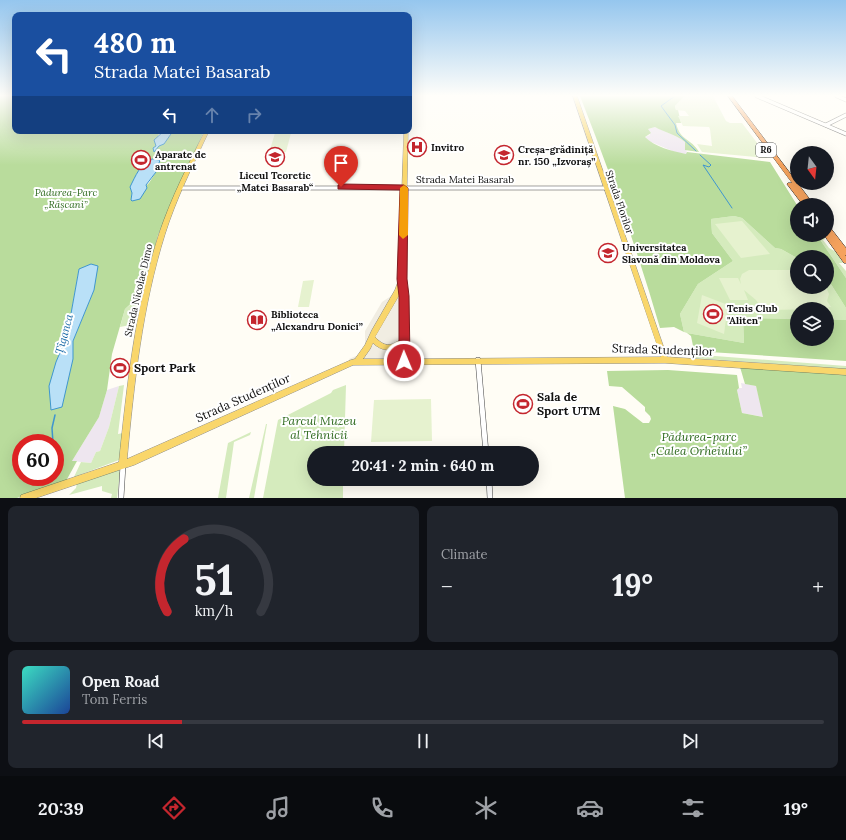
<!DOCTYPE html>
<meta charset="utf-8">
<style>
body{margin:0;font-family:Lora,serif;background:#20242c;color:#f1f3f6;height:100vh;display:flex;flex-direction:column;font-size:15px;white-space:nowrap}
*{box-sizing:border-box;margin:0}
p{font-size:13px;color:#9ea1a6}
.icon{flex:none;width:22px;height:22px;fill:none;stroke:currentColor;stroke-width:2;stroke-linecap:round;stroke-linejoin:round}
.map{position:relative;height:498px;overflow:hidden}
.panel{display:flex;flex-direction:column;gap:8px;padding:8px;background:#0d0f14;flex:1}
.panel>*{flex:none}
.banner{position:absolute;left:12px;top:12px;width:400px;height:122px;border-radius:8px;box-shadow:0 4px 16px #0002;background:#1a4fa0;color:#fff;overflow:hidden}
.needle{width:26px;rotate:165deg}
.controls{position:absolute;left:790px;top:146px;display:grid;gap:8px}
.controls a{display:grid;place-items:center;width:44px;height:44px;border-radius:50%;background:#171b24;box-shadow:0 4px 16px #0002;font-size:20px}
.speed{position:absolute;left:12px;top:434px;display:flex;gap:8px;font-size:20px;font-weight:700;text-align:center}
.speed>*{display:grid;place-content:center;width:52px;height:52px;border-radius:50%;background:#171b24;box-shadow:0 4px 16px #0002;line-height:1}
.speed .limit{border:6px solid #d22;background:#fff;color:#111}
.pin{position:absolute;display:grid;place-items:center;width:34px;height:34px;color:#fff;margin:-41px -17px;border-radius:50% 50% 50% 0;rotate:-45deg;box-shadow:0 0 4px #0007}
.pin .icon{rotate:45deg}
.me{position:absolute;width:44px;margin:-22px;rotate:359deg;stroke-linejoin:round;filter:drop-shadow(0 0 3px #0008)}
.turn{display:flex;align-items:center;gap:14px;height:84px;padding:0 16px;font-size:18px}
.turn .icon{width:52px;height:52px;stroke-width:2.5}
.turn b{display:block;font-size:28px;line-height:34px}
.lanes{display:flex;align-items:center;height:38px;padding:0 16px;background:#0003;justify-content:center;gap:20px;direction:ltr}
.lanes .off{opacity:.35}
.big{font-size:30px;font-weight:800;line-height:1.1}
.panel .tile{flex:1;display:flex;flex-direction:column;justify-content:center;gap:6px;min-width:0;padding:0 14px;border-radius:8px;background:#20242c}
.panel .dial{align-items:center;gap:0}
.dial svg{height:104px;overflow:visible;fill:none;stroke:#363941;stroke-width:7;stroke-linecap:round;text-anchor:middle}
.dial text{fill:#f1f3f6;stroke:none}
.song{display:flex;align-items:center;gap:12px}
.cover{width:48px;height:48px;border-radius:6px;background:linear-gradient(135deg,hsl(170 70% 55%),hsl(220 70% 35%))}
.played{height:4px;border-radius:2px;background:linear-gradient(90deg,#c4262e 20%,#363941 20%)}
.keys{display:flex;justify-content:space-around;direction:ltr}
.heat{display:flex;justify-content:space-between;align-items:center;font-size:22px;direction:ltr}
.panel .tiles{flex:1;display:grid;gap:8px;grid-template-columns:1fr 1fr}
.tile:last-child{grid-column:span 2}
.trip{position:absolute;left:307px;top:446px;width:232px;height:40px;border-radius:20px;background:#171b24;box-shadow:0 4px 16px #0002;font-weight:800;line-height:40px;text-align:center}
.tab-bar{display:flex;height:64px;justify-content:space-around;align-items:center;background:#090b0e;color:#9ea1a6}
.tab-bar .icon{width:28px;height:28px}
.tab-bar .active{color:#c4262e}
.tab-bar b{font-size:18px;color:#f1f3f6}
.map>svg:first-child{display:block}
.industrial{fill:#eee6ef}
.green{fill:#d5ebbd}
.forest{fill:#b9dc9c;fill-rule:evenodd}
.pitch{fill:#e6f2cf}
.plaza{fill:#f1ede2}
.water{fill:#b9e0f7;stroke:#3f96cf}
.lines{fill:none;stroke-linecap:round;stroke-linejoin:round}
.stream-far1{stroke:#3f96cf;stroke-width:1}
.stream{stroke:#3f96cf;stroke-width:1.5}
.minor-far1-casing{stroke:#444;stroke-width:4.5}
.minor-casing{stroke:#444;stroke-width:6}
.major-casing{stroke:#222;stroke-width:0.5}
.highway-casing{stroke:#222;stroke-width:1}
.minor-far1{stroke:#fff;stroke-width:3.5}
.minor{stroke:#fff;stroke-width:5}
.major{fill:#f9d66b;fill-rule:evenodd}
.highway{fill:#f5a25d;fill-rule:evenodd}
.route{fill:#c4262e;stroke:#7f191e}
.slow{fill:#f59e0b}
.labels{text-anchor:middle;stroke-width:4;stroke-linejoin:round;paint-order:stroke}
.shield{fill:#fff;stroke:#585858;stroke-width:1}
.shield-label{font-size:9px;font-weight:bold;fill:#111}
.poi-label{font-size:10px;font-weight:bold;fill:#111;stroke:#fff;text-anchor:start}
.street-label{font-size:10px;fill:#111;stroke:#fff}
.park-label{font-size:10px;font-style:italic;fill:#2f6b1f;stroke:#fff}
.water-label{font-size:11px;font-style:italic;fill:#1768a6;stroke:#fff}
.near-street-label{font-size:12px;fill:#111;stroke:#fff}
.near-poi-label{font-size:12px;font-weight:bold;fill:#111;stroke:#fff;text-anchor:start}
.near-park-label{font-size:12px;font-style:italic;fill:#2f6b1f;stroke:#fff}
</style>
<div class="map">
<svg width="846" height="498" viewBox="0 0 846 498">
<rect width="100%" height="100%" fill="#fffdf5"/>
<g class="industrial">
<path d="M655,127L671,134H675L685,142L687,154L677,153L649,141L645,137L650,135L648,129Z"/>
<path d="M741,383L756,386L764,417L742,413L737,390L739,388H742Z"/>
<path d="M119,386L109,427L100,451L96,452L91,463L72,461L99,417L107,390Z"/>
</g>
<g class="green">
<path d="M734,216L742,218L775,248L781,249L797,258V287H827V278L846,308V320H827V309H797V319L743,318L744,343L687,333L684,332L680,314L698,284L733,261L712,233L711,219Z"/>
<path d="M817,235L824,236L825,239L823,240L829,248L836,252L843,263H839L846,271V278Z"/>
<path d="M142,295L135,324L120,327L125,309Z"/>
<path d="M689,354L846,366V369L693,358Z"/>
<path d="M124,385L118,434L123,433L119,460L74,477L81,462L91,463L96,452L100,451L109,427L119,386Z"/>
<path d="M346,385L344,453H314V479H343V498H263L278,420L331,393L333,390Z"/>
<path d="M266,424H267L254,498H249Z"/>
<path d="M251,432L250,435L234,442L226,498H218L228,443Z"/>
<path d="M117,470H119L120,473L117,498H111L112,494L102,491V486L69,495L76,488L77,483Z"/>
</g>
<g class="forest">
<path d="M0,96H15V131H164L158,135L159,146L164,144L173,131H204L158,235L145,283L136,284L134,291L138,297L125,309L112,354L107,390L99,417L72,461H77L66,481L17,498H0ZM156,172L149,183L131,200L134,179L137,175ZM79,269L94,290L73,341L56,362L67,336ZM21,443H55V477H21Z"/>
<path d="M580,96H685L675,106L676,110H678L681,123H676C680,141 691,138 699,152L685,150V142C674,133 665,133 655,127L648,129L651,133L645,137C655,147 672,151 686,154L687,152L770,162L797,205V235H817L846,278V308L827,278V257L797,258L781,249L775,248L742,218L734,216L711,219L712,233L733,261L698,284L680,314L684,332L674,327L660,328C637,249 610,172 580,96Z"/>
<path d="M743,318L797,319V339H827V320H846V361L694,351L691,336L687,333L744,343Z"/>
<path d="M740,367L846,375V498H625L613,406L625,409L643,423H649L651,419L650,416L645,411V407L622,387L609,386L607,371L668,370L737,375L739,388L737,390L742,413L763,417L756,386L745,384Z"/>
</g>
<g class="pitch">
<path d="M685,96H713L726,121L730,123H742L764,152L758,151L760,154L766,155L767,158L702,152L697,144L712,146L710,129L709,127L683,126L678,116H689L685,111L676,110L675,106Z"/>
<path d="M275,133H291L286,152L269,153Z"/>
<path d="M742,221L770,254L741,258L715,224Z"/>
<path d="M749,270H797V287H826L829,294L827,301L831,307H828L831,311H827V309L765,310L763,306H760L756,300L744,290L748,300H730L719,278H738L741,284L740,279L742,274Z"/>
<path d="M314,280L309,307H298L303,281Z"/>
<path d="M702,295L728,305L724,334L697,323Z"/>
<path d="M431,399L432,441L371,442L374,400Z"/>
</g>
<path class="plaza" d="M396,289H407V352L415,358V363L372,365L362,364L350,366L349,359L358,355L365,345V331L382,302L391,296Z"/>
<g class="water">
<path d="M164,131H173L164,144L159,146L154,152L153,148L156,146L154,140Z"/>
<path d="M152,159L160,160L156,172L146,185L147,188L140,199L132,201L131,200L132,193L130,187C135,177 141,162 152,159Z"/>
<path d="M91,264L98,266L94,290L73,341V359L62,407L51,410L49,386L56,362L67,336L79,269Z"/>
</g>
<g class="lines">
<g class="stream-far1">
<path d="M675,96L661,106L675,125L677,133L696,151"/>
<path d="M700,155L711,165L709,167L703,165L732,208"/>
</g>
<g class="stream">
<path d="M53,443L52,428L55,415"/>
<path d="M48,477L49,480"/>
</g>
<defs>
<g id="minor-far1">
<path d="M757,96L846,134"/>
<path d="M837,96L846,100"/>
<path d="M826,125L846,115"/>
<path d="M181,188H605"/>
</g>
<g id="minor">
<path d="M478,360L486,453"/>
<path d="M489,479L490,498"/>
<path d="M121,498L123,465"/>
</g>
<path id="major" d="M573,96H577L667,357L846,369V375L665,363L353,365L134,465L36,498H20L21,495L24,494L119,462C127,385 135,308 159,234C171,198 188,165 205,131H209C193,165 176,199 165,234C142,307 134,384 127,459L351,360L355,359L365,345L372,330L395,290L399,279L404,131H408L405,279L407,296V359L661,357ZM401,292V339C391,347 384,347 375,337ZM373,343C381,351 391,352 401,346V359H363L370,349Z"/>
<g id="highway">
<path d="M728,96H732L814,205H803L787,184L788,183H792Z"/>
<path d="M827,225L829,226L846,248V255H845L846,256V263H844L824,235H827V233H828L827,231Z"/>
</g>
</defs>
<use href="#minor-far1" class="minor-far1-casing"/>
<use href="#minor" class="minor-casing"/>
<use href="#major" class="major-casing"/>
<use href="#highway" class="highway-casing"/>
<use href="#minor-far1" class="minor-far1"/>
<use href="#minor" class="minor"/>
<use href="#major" class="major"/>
<use href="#highway" class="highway"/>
</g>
<linearGradient id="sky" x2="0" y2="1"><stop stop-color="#95c6ee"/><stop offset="0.58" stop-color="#fffefa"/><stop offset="1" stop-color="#fffefa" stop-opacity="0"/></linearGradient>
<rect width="846" height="165" fill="url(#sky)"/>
<path class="route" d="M341,184L404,185L408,188L407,279L409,296L410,361L408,364L404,366L400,364L399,361V296L397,279L400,190L338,189V185Z"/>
<path class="slow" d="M404,185L408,188V235L403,239L399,235L400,188Z"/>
<defs>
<symbol id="hospital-ring" viewBox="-11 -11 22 22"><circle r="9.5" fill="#fff" stroke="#c4262e" stroke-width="1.5"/><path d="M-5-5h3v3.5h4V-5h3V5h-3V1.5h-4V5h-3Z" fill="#c4262e"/></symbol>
<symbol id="school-ring" viewBox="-11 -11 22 22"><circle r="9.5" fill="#fff" stroke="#c4262e" stroke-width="1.5"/><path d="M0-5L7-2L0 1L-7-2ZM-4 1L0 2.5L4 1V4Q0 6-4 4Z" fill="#c4262e"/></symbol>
<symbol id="stadium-ring" viewBox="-11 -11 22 22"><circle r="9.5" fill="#fff" stroke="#c4262e" stroke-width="1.5"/><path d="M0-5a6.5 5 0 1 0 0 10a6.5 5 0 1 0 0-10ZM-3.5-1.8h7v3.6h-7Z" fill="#c4262e"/></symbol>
<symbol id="university-ring" viewBox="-11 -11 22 22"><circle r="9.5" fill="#fff" stroke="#c4262e" stroke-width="1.5"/><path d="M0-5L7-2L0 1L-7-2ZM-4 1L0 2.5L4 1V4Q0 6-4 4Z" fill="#c4262e"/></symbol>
<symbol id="library-ring" viewBox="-11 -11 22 22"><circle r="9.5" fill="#fff" stroke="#c4262e" stroke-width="1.5"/><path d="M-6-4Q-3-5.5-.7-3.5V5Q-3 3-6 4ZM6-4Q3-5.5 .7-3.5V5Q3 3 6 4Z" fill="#c4262e"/></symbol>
</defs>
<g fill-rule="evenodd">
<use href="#hospital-ring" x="406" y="136" width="22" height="22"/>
<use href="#school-ring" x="493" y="144" width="22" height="22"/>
<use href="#school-ring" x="264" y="146" width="22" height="22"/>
<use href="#stadium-ring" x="130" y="149" width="22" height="22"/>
<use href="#university-ring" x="597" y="242" width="22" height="22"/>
<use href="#stadium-ring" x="702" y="303" width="22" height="22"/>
<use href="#library-ring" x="246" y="309" width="22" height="22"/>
<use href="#stadium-ring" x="109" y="357" width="22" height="22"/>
<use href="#stadium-ring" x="512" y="393" width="22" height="22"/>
</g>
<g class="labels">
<rect class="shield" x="756" y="143" width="20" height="14" rx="3"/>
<g class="shield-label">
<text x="766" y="153">R6</text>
</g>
<g class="poi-label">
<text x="431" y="151">Invitro</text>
<text x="518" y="153">Creșa-grădiniță<tspan x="518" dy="12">nr. 150 „Izvoraș”</tspan></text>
<text x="155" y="158">Aparate de<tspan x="155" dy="12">antrenat</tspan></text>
<text x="275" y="179" text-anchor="middle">Liceul Teoretic<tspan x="275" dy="12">„Matei Basarab“</tspan></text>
<text x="622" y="251">Universitatea<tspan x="622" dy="12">Slavonă din Moldova</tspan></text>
<text x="727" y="312">Tenis Club<tspan x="727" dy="12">"Aliten"</tspan></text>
<text x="271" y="318">Biblioteca<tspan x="271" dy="12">„Alexandru Donici”</tspan></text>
</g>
<g class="street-label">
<text x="465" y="183">Strada Matei Basarab</text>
<text transform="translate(620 202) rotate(71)" y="4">Strada Florilor</text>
<text transform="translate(138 290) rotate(-77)" y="4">Strada Nicolae Dimo</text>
</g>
<g class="park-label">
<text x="66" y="196">Pădurea-Parc<tspan x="66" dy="12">„Râșcani”</tspan></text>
</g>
<g class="water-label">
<text transform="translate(64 334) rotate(-75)" y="4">Țîganca</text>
</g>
<g class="near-street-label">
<text transform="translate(663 350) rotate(2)" y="4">Strada Studenților</text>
<text transform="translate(243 398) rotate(-24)" y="4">Strada Studenților</text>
</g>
<g class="near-poi-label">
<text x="134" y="372">Sport Park</text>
<text x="537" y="401">Sala de<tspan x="537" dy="14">Sport UTM</tspan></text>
</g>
<g class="near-park-label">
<text x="319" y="425">Parcul Muzeu<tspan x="319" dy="14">al Tehnicii</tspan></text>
<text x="699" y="441">Pădurea-parc<tspan x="699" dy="14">„Calea Orheiului”</tspan></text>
</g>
</g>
</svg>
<div class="controls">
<a><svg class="needle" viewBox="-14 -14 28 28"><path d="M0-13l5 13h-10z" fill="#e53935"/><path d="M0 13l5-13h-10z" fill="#9ea1a6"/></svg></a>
<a><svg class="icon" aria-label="sound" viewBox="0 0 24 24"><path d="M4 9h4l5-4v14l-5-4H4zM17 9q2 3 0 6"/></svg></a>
<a><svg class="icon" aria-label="search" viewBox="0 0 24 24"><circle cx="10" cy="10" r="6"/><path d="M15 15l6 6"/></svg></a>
<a><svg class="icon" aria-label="layers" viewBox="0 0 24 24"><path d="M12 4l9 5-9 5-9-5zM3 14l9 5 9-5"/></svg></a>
</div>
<div class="speed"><div class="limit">60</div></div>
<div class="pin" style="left:341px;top:187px;background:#d93025"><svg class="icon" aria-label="arrive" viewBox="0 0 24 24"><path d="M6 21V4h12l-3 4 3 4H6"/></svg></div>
<svg class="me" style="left:404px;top:361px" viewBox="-20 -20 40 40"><circle r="17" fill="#c4262e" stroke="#fff" stroke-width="3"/><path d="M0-11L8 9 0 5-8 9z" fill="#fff"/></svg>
<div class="trip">20:41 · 2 min · 640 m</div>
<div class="banner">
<div class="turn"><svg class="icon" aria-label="left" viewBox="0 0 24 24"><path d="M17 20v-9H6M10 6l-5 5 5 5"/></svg><div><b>480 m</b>Strada Matei Basarab</div></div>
<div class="lanes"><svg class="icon" aria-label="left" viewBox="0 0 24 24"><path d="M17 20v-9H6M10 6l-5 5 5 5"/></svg><svg class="icon off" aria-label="ahead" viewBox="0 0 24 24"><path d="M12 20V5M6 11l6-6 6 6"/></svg><svg class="icon off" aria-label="right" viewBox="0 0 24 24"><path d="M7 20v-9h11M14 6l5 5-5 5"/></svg></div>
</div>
</div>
<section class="panel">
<div class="tiles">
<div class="tile dial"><svg viewBox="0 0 100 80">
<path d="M14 69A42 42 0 1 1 86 69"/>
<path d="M14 69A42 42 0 0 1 27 13" stroke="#c4262e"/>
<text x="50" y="56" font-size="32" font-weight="700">51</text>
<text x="50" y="72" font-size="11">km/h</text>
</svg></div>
<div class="tile"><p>Climate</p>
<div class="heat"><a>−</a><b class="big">19°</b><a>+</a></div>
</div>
<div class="tile">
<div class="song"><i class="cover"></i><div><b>Open Road</b><p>Tom Ferris</p></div></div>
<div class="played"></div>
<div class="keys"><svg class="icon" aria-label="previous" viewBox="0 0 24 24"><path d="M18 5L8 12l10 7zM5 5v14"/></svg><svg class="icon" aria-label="pause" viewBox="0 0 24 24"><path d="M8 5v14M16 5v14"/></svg><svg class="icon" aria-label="next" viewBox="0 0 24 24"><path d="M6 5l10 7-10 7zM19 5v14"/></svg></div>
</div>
</div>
</section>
<nav class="tab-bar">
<b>20:39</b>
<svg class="icon active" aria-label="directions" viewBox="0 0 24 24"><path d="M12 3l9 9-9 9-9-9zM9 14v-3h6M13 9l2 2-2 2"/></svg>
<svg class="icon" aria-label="music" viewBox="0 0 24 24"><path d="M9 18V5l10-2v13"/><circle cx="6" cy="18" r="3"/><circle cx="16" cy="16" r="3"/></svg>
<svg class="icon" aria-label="phone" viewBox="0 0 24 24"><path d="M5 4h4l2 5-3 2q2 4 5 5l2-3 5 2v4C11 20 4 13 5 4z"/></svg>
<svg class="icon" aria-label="climate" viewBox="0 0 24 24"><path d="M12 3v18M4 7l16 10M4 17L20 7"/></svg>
<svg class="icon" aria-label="car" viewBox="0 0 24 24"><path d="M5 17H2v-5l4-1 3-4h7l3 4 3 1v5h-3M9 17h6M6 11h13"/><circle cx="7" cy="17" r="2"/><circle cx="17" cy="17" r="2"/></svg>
<svg class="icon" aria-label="filters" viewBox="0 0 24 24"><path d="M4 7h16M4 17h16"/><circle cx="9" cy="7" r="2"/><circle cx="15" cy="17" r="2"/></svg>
<b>19°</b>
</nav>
